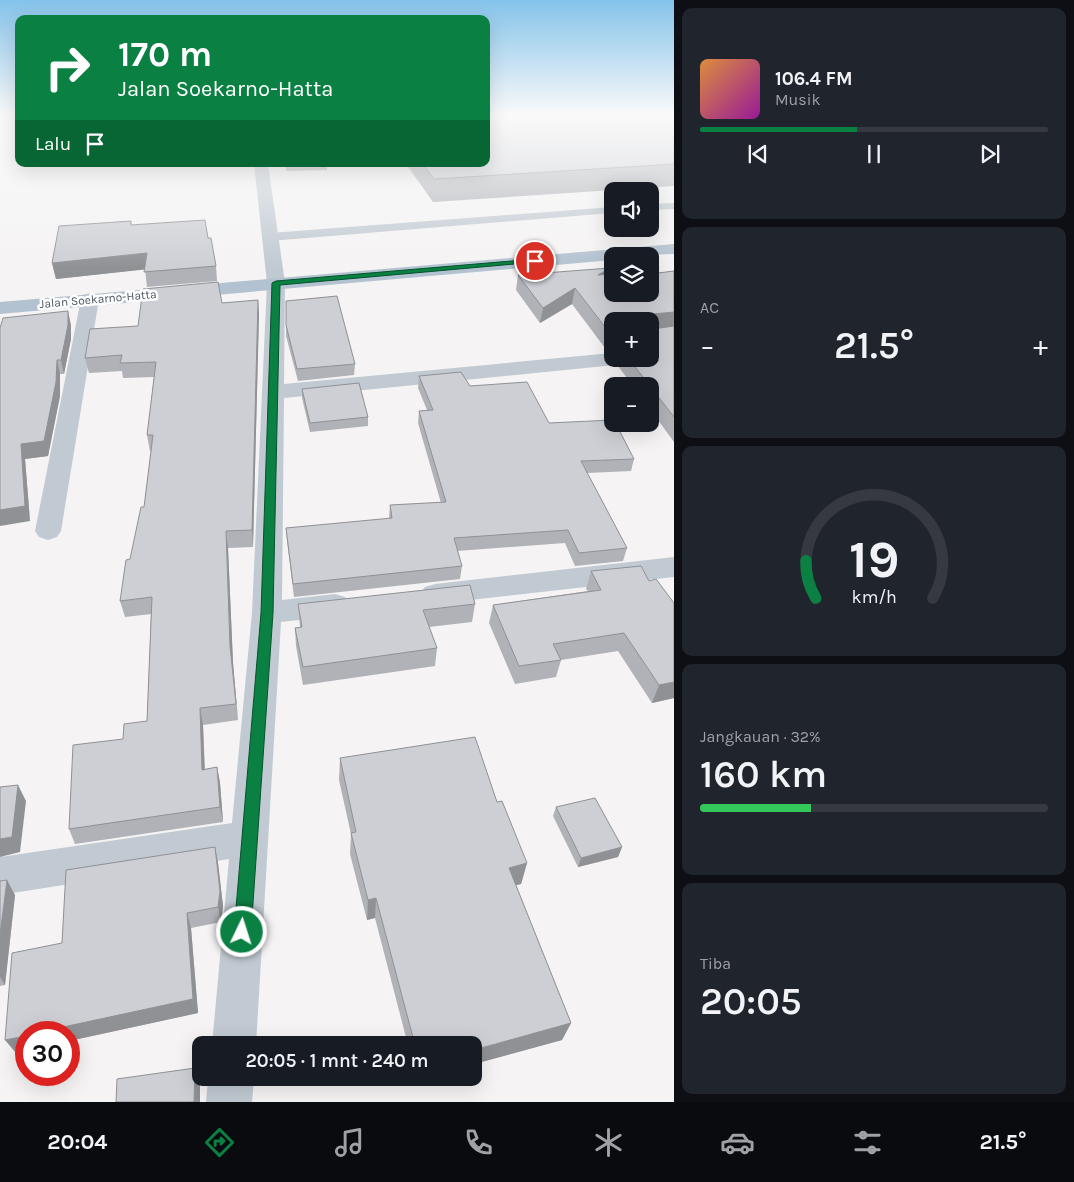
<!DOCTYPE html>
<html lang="id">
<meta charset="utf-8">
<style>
body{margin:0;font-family:Karla,sans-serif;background:#20242c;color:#f1f3f6;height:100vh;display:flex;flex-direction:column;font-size:19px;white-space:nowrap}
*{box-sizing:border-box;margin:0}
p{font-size:16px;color:#9ea1a6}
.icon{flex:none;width:28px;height:28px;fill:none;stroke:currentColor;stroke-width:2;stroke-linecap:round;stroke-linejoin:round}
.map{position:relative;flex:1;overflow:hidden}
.panel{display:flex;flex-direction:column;gap:8px;padding:8px;background:#0d0f14;width:400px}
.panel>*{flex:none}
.banner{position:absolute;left:15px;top:15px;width:475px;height:152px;border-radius:10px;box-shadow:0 5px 20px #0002;background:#0b8043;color:#fff;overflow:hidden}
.buttons{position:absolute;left:604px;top:182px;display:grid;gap:10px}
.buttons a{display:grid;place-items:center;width:55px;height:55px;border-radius:10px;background:#171b24;box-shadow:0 5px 20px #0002;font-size:25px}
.speed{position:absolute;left:15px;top:1021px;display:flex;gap:10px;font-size:25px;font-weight:700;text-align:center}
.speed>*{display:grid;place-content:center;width:65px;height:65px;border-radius:50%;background:#171b24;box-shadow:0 5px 20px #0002;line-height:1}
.speed .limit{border:8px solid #d22;background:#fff;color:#111}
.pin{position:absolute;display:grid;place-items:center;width:42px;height:42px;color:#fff;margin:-21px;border:2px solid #fff;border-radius:50%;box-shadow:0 1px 5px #0007}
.me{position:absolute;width:55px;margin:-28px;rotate:4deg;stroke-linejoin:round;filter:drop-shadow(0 0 4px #0008)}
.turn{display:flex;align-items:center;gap:18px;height:105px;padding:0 20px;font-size:22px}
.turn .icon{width:65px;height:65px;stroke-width:2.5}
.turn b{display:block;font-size:35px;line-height:42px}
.then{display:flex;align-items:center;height:48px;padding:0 20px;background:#0003;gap:10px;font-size:19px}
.big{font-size:38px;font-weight:600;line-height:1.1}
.panel .widget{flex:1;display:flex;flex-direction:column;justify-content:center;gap:8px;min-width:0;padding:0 18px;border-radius:10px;background:#20242c}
.panel .dial{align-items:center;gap:0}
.dial svg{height:130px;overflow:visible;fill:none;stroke:#363941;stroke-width:7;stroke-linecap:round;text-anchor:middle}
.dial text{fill:#f1f3f6;stroke:none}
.song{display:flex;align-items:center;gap:15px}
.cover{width:60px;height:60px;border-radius:8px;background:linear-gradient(135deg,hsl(30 70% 55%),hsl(300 70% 35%))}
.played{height:5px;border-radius:2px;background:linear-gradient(90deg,#0b8043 45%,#363941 45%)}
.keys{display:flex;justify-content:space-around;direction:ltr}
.heat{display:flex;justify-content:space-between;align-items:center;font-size:28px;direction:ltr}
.charge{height:8px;border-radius:4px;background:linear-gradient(90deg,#34c759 32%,#363941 0)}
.trip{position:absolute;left:192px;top:1036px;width:290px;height:50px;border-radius:10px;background:#171b24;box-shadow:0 5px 20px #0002;font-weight:600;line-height:50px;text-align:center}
.tabs{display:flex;height:80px;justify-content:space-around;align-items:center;background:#090b0e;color:#9ea1a6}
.tabs .icon{width:35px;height:35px}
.tabs .selected{color:#0b8043}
.tabs b{font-size:22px;color:#f1f3f6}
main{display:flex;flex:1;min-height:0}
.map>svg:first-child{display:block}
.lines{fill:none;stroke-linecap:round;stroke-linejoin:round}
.service{fill:#c1cad2;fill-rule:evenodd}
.minor{fill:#c1cad2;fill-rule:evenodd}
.primary{fill:#b3c2d1;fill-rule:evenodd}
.wall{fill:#b0b2b7}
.shaded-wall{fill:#909195}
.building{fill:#cdcfd5;stroke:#909195}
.route{fill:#0b8043;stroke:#07532c}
.labels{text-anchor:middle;stroke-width:5;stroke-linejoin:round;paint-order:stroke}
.far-street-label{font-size:12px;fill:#4a5661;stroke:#fff}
</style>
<main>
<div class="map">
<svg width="674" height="1102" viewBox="0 0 674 1102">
<rect width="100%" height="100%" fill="#f5f3f3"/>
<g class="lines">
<g class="service">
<path d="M674,203V209L650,210V204Z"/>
<path d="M612,207V213L270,241L264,237L270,233Z"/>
</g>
<g class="minor">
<path d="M254,164H268L285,283L284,384L612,353V359H625L622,363L615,365L284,398L282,600L335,594L345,597L350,605L345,613L335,616L281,622L256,1045H212L229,859L0,895V857L232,823L252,613L267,283Z"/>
<path d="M90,293L97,295L99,299L61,531L57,537L48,540L39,537L35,531L81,299L83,295Z"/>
<path d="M674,557V577L435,604L425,601L420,594L425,587L435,584Z"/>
<path d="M208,1078H254L252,1102H206Z"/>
</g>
<path class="primary" d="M674,244V254L612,256V260L0,314V302Z"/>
</g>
<g class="wall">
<path d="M674,114V186L433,202L406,164H486Z"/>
<path d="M286,164H327V170L286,171Z"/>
<path d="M131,225L208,238L216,266L217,281L147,287L145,269L56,279L52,263Z"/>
<path d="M674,271V442L650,409V386H633L618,366L620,359H650L612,321V352H608L572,304L540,323L516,290L518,275L658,273Z"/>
<path d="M258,300L259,314L253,547L228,548L233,663L238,720L203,725L205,769L217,767L220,783L223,822L75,844L69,829L123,739L147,721L151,614L125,617L120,601L144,507L151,451H150L147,435L154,377L123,378L122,371L89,373L85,358L138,326L222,303Z"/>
<path d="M71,325V339L64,374H60V396L48,456L25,459L30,521L0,328Z"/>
<path d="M286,325L355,364L354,375L298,381L286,336Z"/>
<path d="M419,376L470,386L549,423L634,459L631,471L587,473L627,548L623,561L575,566L565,543L457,551L462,566L460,579L294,597L287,541L286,528L389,519L390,505L441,503L418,423L419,411L427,410L418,388Z"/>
<path d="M302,389L368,417V426L310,432L302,398Z"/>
<path d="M591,571L649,581L674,698L652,703L618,651L561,660L556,677L515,684L489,623L493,605L588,591L586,589Z"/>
<path d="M298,604H475L472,622L429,627L437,648L435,666L303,685L296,646L295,628L300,627Z"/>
<path d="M340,758L497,802L527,863L521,884L516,885L571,1023L562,1040L474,1064V1045H408L375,918L367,920L350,854L351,834L339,780Z"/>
<path d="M556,807L622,847L618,857L578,867L553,816Z"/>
<path d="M215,847L218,863L223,906L221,922L191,928L198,1013L69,1041V1032L16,1053L62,943Z"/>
<path d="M0,881L15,895L5,985L0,986Z"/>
</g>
<g class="shaded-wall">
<path d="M147,253L149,269L56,279L52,263Z"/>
<path d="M610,268L606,283L598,275Z"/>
<path d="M575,288L572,304L540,323L543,308Z"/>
<path d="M258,300L259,314L253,547L252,530Z"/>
<path d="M68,311L71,325V339L64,374L61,360Z"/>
<path d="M674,312V327L650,330L653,314Z"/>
<path d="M57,360L60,374V396L48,456L25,459L30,521L0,526V510L21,444Z"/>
<path d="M226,531L228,548L233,663L238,720L230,646Z"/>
<path d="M674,682V698L652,703L659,685Z"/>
<path d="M200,708L203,725L205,785L202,770Z"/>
<path d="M217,767L220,783L223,822L220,807Z"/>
<path d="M18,785L26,801L20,852L0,857V839Z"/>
<path d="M215,847L218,863L223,906L221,922L218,907Z"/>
<path d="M622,847L618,857L578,867L581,858Z"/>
<path d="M527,863L521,884L503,888L509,868Z"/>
<path d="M7,880L15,895L5,985L0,977V935Z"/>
<path d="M376,898L375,918L367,920L368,900Z"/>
<path d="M187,913L191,928L198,1013L69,1041V1032H40Z"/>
<path d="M571,1023L562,1040L474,1064V1050Z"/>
<path d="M26,1036V1051L16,1053L5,1040Z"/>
<path d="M195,1068L200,1081V1102H194Z"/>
<path d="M417,1078H425L417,1080Z"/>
</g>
<g class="building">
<path d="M486,114H674V164L434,179L423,164H486Z"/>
<path d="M205,220L208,238H211L216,266L144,272L147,253L52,263L59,226L131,221V225Z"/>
<path d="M610,268L598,275L612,274V294H650V270H654L658,273L674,271V312L653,314V329L674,326V417L629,359H650V321H612V336L575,288L543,308L518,275Z"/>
<path d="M218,282L222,303L258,300L252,530L226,531L230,646L236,704L200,708L202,770L217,767L220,807L69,829L73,745L123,739L124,724L147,721L152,597L120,601L126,560L130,559L141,507H144L153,435H147L156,362L120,363L122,355L85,358L90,329L138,326L143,289Z"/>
<path d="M337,296L355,364L297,369L286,325V301Z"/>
<path d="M68,311V325L61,360H57L56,382L44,441L21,444L25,506L0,510V328L3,318Z"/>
<path d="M461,372L470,386L527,382L549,423L612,420V424H616L634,459L581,461L627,548L579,553L568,530L454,538L462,566L293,584L286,528L392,518L390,505L446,502L419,411L433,410L419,376Z"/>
<path d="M359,383L368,417L310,423L302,389Z"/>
<path d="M641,566L649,581L656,579L674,603V682L659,685L624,633L553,644L561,660L519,666L493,605L601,590L591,571Z"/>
<path d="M470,585L475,604L423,610L437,648L303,667L295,628L302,627L298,604Z"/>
<path d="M475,737L497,802L502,801L527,863L509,868L571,1023L474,1050V1045H415L376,898L368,900L351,833L356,832L340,758Z"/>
<path d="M18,785L12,837L0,839V787Z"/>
<path d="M595,798L622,847L581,858L556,807Z"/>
<path d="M215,847L220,891L218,907L187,913L193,999L40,1032H26V1036L5,1040L12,953L62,943L66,870Z"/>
<path d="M7,880L0,935V881Z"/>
<path d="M195,1068L194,1102H116L117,1079Z"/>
</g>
<linearGradient id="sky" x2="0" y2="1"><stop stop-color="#85c3ea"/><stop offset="0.43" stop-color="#fafafa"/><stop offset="1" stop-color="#fafafa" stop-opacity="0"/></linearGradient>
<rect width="674" height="268" fill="url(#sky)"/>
<path class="route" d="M535,259L538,261L537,262L280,285L273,613L251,932L248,938L242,941L236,938L234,932L261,613L272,283L276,281Z"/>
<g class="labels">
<g class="far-street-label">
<text transform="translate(98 299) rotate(-5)" y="4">Jalan Soekarno-Hatta</text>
</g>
</g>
</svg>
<div class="buttons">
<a><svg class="icon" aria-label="sound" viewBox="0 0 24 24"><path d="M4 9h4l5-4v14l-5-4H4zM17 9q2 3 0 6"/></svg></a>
<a><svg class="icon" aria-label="layers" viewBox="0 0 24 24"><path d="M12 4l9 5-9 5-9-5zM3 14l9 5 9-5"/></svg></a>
<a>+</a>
<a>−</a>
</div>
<div class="speed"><div class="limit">30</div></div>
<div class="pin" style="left:535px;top:261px;background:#d93025"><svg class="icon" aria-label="arrive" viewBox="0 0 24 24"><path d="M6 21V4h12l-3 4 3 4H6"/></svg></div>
<svg class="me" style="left:242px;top:932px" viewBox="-20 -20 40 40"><circle r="17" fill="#0b8043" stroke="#fff" stroke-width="3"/><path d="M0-11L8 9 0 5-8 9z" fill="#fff"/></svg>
<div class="trip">20:05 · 1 mnt · 240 m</div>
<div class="banner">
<div class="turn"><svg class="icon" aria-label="right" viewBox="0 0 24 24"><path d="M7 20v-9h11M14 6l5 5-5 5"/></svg><div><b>170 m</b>Jalan Soekarno-Hatta</div></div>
<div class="then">Lalu<svg class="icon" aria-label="arrive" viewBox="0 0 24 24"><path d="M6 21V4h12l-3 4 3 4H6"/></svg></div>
</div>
</div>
<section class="panel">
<div class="widget">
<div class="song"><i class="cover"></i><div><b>106.4 FM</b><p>Musik</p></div></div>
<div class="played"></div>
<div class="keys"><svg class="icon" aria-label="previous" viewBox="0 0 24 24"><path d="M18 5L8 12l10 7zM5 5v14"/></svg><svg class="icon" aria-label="pause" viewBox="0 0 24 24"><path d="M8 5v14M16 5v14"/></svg><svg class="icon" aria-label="next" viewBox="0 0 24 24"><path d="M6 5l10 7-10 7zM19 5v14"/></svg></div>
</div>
<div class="widget"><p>AC</p>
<div class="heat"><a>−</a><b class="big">21.5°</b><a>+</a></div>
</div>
<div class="widget dial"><svg viewBox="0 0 100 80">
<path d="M14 69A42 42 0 1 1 86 69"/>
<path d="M14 69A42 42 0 0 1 8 46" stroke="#0b8043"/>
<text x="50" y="56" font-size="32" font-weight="700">19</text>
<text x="50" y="72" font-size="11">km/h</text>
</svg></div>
<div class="widget"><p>Jangkauan · 32%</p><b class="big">160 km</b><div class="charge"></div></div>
<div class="widget"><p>Tiba</p><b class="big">20:05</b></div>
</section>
</main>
<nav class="tabs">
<b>20:04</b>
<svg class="icon selected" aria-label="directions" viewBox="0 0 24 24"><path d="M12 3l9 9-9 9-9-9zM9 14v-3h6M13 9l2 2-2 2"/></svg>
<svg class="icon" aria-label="music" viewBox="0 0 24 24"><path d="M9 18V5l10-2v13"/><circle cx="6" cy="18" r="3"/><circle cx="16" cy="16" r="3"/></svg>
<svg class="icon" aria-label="phone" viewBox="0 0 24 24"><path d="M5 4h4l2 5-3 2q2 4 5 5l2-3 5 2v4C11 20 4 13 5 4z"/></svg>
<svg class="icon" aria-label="climate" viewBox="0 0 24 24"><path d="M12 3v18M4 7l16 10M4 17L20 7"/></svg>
<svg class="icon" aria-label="car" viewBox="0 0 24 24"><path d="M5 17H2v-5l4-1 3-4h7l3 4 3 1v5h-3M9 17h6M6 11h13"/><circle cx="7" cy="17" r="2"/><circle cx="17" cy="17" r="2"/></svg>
<svg class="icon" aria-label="filters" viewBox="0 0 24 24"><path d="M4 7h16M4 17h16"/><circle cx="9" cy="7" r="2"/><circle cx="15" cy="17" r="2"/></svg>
<b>21.5°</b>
</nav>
